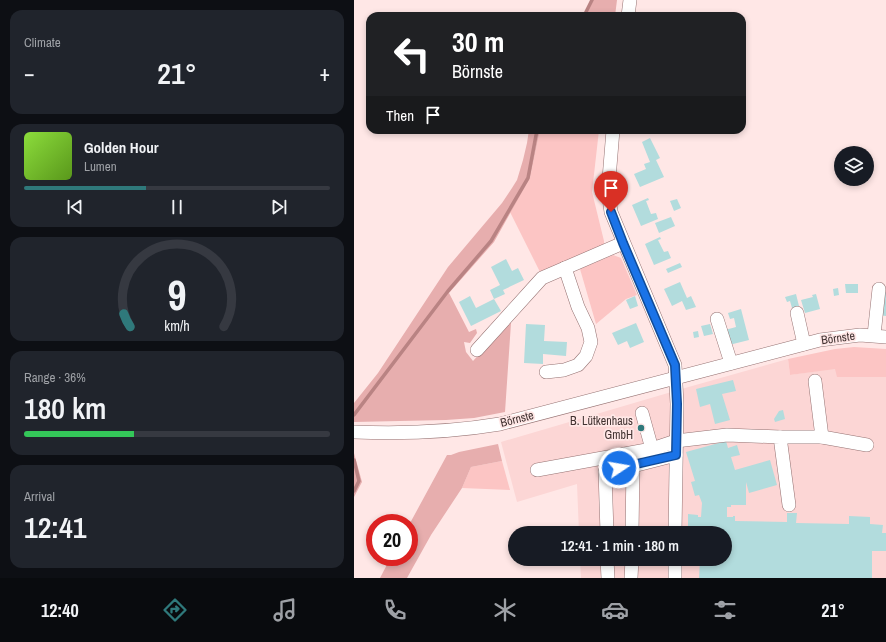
<!DOCTYPE html>
<meta charset="utf-8">
<style>
body{margin:0;font-family:"Archivo Narrow",sans-serif;background:#20242c;color:#f1f3f6;height:100vh;display:flex;flex-direction:column;font-size:15px;white-space:nowrap}
*{box-sizing:border-box;margin:0}
p{font-size:13px;color:#9ea1a6}
.icon{flex:none;width:22px;height:22px;fill:none;stroke:currentColor;stroke-width:2;stroke-linecap:round;stroke-linejoin:round}
.map{position:relative;flex:1;overflow:hidden}
.panel{display:flex;flex-direction:column;gap:10px;padding:10px;background:#0d0f14;width:354px}
.panel>*{flex:none}
.banner{position:absolute;left:12px;top:12px;width:380px;height:122px;border-radius:12px;box-shadow:0 2px 6px #0003;background:#202124;color:#fff;overflow:hidden}
.buttons{position:absolute;left:480px;top:146px;display:grid;gap:8px}
.buttons a{display:grid;place-items:center;width:40px;height:40px;border-radius:50%;background:#171b24;box-shadow:0 2px 6px #0003;font-size:20px}
.speed{position:absolute;left:12px;top:514px;display:flex;gap:8px;font-size:20px;font-weight:700;text-align:center}
.speed>*{display:grid;place-content:center;width:52px;height:52px;border-radius:50%;background:#171b24;box-shadow:0 2px 6px #0003;line-height:1}
.speed .limit{border:6px solid #d22;background:#fff;color:#111}
.pin{position:absolute;display:grid;place-items:center;width:34px;height:34px;color:#fff;margin:-41px -17px;border-radius:50% 50% 50% 0;rotate:-45deg;box-shadow:0 0 4px #0007}
.pin .icon{rotate:45deg}
.me{position:absolute;width:44px;margin:-22px;rotate:78deg;stroke-linejoin:round;filter:drop-shadow(0 0 3px #0008)}
.turn{display:flex;align-items:center;gap:14px;height:84px;padding:0 20px;font-size:18px}
.turn .icon{width:52px;height:52px;stroke-width:2.5}
.turn b{display:block;font-size:28px;line-height:34px}
.then{display:flex;align-items:center;height:38px;padding:0 20px;background:#0003;gap:8px;font-size:15px}
.big{font-size:30px;font-weight:600;line-height:1.1}
.panel .card{flex:1;display:flex;flex-direction:column;justify-content:center;gap:6px;min-width:0;padding:0 14px;border-radius:12px;background:#20242c}
.panel .dial{align-items:center;gap:0}
.dial svg{height:104px;overflow:visible;fill:none;stroke:#363941;stroke-width:7;stroke-linecap:round;text-anchor:middle}
.dial text{fill:#f1f3f6;stroke:none}
.song{display:flex;align-items:center;gap:12px}
.cover{width:48px;height:48px;border-radius:6px;background:linear-gradient(135deg,hsl(90 70% 55%),hsl(90 70% 35%))}
.played{height:4px;border-radius:2px;background:linear-gradient(90deg,#2f797b 40%,#363941 40%)}
.keys{display:flex;justify-content:space-around;direction:ltr}
.heat{display:flex;justify-content:space-between;align-items:center;font-size:22px;direction:ltr}
.charge{height:6px;border-radius:3px;background:linear-gradient(90deg,#34c759 36%,#363941 0)}
.trip{position:absolute;left:154px;top:526px;width:224px;height:40px;border-radius:20px;background:#171b24;box-shadow:0 2px 6px #0003;font-weight:600;line-height:40px;text-align:center}
.menu{display:flex;height:64px;justify-content:space-around;align-items:center;background:#090b0e;color:#9ea1a6}
.menu .icon{width:28px;height:28px}
.menu .on{color:#2f797b}
.menu b{font-size:18px;color:#f1f3f6}
main{display:flex;flex:1;min-height:0}
.map>svg:first-child{display:block}
.built{fill:#fcd6d5}
.green{fill:#fcc5c4}
.forest{fill:#e7aeae}
.lines{fill:none;stroke-linecap:round;stroke-linejoin:round}
.stream{stroke:#b98383;stroke-width:3.5}
.building{fill:#b2dcdd}
.minor-casing{stroke:#957272;stroke-width:14}
.minor{stroke:#fff;stroke-width:13}
.route-casing{stroke:#114b97;stroke-width:10}
.route{stroke:#1a73e8;stroke-width:7}
.poi-dot{fill:#2f797b;stroke:#ffe7e6;stroke-width:1.5}
.labels{text-anchor:middle;stroke-width:3.5;stroke-linejoin:round;paint-order:stroke}
.street-label{font-size:12px;fill:#413231;stroke:#ffe7e6}
.poi-label{font-size:12px;fill:#413231;stroke:#ffe7e6;text-anchor:end}
</style>
<main>
<section class="panel">
<div class="card"><p>Climate</p>
<div class="heat"><a>−</a><b class="big">21°</b><a>+</a></div>
</div>
<div class="card">
<div class="song"><i class="cover"></i><div><b>Golden Hour</b><p>Lumen</p></div></div>
<div class="played"></div>
<div class="keys"><svg class="icon" aria-label="previous" viewBox="0 0 24 24"><path d="M18 5L8 12l10 7zM5 5v14"/></svg><svg class="icon" aria-label="pause" viewBox="0 0 24 24"><path d="M8 5v14M16 5v14"/></svg><svg class="icon" aria-label="next" viewBox="0 0 24 24"><path d="M6 5l10 7-10 7zM19 5v14"/></svg></div>
</div>
<div class="card dial"><svg viewBox="0 0 100 80">
<path d="M14 69A42 42 0 1 1 86 69"/>
<path d="M14 69A42 42 0 0 1 9 59" stroke="#2f797b"/>
<text x="50" y="56" font-size="32" font-weight="700">9</text>
<text x="50" y="72" font-size="11">km/h</text>
</svg></div>
<div class="card"><p>Range · 36%</p><b class="big">180 km</b><div class="charge"></div></div>
<div class="card"><p>Arrival</p><b class="big">12:41</b></div>
</section>
<div class="map">
<svg width="532" height="578" viewBox="0 0 532 578">
<rect width="100%" height="100%" fill="#ffe7e6"/>
<path class="built" d="M434,359L436,375L482,368L522,377H532V578H227L226,559H371V533H225L223,484L163,502L147,442L331,388Z"/>
<g class="green">
<path d="M186,130H245L238,192L250,241V247L187,274L156,212L176,178Z"/>
<path d="M259,255L267,258L283,295L272,299L242,324L226,269Z"/>
<path d="M500,347L532,349V377H483L481,369L436,375L434,359L481,349Z"/>
<path d="M148,461L156,490L108,488L117,467Z"/>
</g>
<g class="forest">
<path d="M238,0H263L261,16H230Z"/>
<path d="M175,130H186L176,178L140,242L95,293L115,332L122,329L123,333L116,343L110,342L112,352L119,361L156,321L157,323L151,412L120,418L92,420L0,422V403L24,373L94,267L148,203L158,188L163,180L169,160L173,143Z"/>
<path d="M144,444L148,461L117,467L108,488L77,535L53,578H26L37,557H55V525L93,455H97L105,452Z"/>
<path d="M0,453L8,482L0,497Z"/>
</g>
<g class="lines">
<g class="stream">
<path d="M230,16L238,0"/>
<path d="M0,415L94,291L137,241L174,178L183,130"/>
<path d="M0,460L5,481L0,491"/>
</g>
</g>
<g class="building">
<path d="M296,138L306,158L302,160L310,177L286,187L280,174L292,169L290,164L296,162L288,142Z"/>
<path d="M294,198L295,200L292,201L297,214L302,213L304,219L287,226L278,205Z"/>
<path d="M323,199L327,208L320,211L316,201Z"/>
<path d="M317,217L321,226L305,233L301,223Z"/>
<path d="M306,237L307,239L304,240L310,252L314,251L317,258L300,265L291,244Z"/>
<path d="M152,259L158,271L164,268L170,280L149,290L151,294L140,299L136,290L146,285L137,267Z"/>
<path d="M326,263L328,267L314,273L312,269Z"/>
<path d="M326,282L333,298L337,296L342,307L332,310L328,301L318,306L310,289Z"/>
<path d="M491,284H504V293H492Z"/>
<path d="M484,288L485,295L480,296L479,289Z"/>
<path d="M526,292H532V316L524,315Z"/>
<path d="M442,294L445,306L438,308L436,301L433,302L431,297Z"/>
<path d="M462,294L466,309L451,313L447,300L459,297L458,295Z"/>
<path d="M116,296L122,308L140,299L147,311L117,326L105,302Z"/>
<path d="M281,296L284,306L276,309L272,300Z"/>
<path d="M387,309L395,340L375,345L371,330L382,327L380,318L376,319L374,313Z"/>
<path d="M282,323L290,342L276,348L273,341L264,345L258,333Z"/>
<path d="M172,324L191,325L190,341L213,342L212,356L189,354V364L170,363Z"/>
<path d="M356,324L359,334L350,336L347,326Z"/>
<path d="M344,331L345,337L340,338L339,332Z"/>
<path d="M379,380L382,391L368,394L376,420L361,424L356,404L346,407L342,389Z"/>
<path d="M429,410L431,419L421,422L420,419L425,411Z"/>
<path d="M372,441L374,448L383,445L386,455L377,457L381,470L416,460L423,485L395,493L392,482V505H377V507H373V517H379V516H381V521L433,522V513H443L442,523L495,524V516L516,517V524L529,525L528,533H532V551H518V578H345L346,559H371V533H334V514L344,515V517H347L348,503L345,495L341,496L337,482L341,481L332,452Z"/>
</g>
<g class="lines">
<defs>
<g id="minor">
<path d="M274,16L276,0"/>
<path d="M259,130L254,191L257,212L321,365L323,404L321,533"/>
<path d="M443,313L450,344"/>
<path d="M363,319L377,363"/>
<path d="M520,335L525,289"/>
<path d="M123,350L188,278L269,243"/>
<path d="M192,372L210,370L224,365L232,356L237,342L234,328L224,307L211,268"/>
<path d="M461,381L468,437"/>
<path d="M288,413L298,449"/>
<path d="M0,432C49,434 98,432 146,424L466,340L506,335L532,337"/>
<path d="M426,437H468L513,445"/>
<path d="M183,470L298,449L322,441L373,435L426,437L435,505"/>
<path d="M253,533L251,471L279,466"/>
<path d="M278,533L279,466L322,455"/>
<path d="M253,559L254,578"/>
<path d="M277,578L278,559"/>
<path d="M321,578V559"/>
</g>
</defs>
<use href="#minor" class="minor-casing"/>
<use href="#minor" class="minor"/>
</g>
<g class="lines">
<defs>
<path id="route" d="M257,212L269,243L321,365L323,404L322,455L265,468"/>
</defs>
<use href="#route" class="route-casing"/>
<use href="#route" class="route"/>
</g>
<circle class="poi-dot" cx="287" cy="428" r="4"/>
<g class="labels">
<g class="street-label">
<text transform="translate(484 338) rotate(-8)" y="4">Börnste</text>
<text transform="translate(163 419) rotate(-14)" y="4">Börnste</text>
</g>
<g class="poi-label">
<text x="279" y="425">B. Lütkenhaus<tspan x="279" dy="14">GmbH</tspan></text>
</g>
</g>
</svg>
<div class="buttons">
<a><svg class="icon" aria-label="layers" viewBox="0 0 24 24"><path d="M12 4l9 5-9 5-9-5zM3 14l9 5 9-5"/></svg></a>
</div>
<div class="speed"><div class="limit">20</div></div>
<div class="pin" style="left:257px;top:212px;background:#d93025"><svg class="icon" aria-label="arrive" viewBox="0 0 24 24"><path d="M6 21V4h12l-3 4 3 4H6"/></svg></div>
<svg class="me" style="left:265px;top:468px" viewBox="-20 -20 40 40"><circle r="17" fill="#1a73e8" stroke="#fff" stroke-width="3"/><path d="M0-11L8 9 0 5-8 9z" fill="#fff"/></svg>
<div class="trip">12:41 · 1 min · 180 m</div>
<div class="banner">
<div class="turn"><svg class="icon" aria-label="left" viewBox="0 0 24 24"><path d="M17 20v-9H6M10 6l-5 5 5 5"/></svg><div><b>30 m</b>Börnste</div></div>
<div class="then">Then<svg class="icon" aria-label="arrive" viewBox="0 0 24 24"><path d="M6 21V4h12l-3 4 3 4H6"/></svg></div>
</div>
</div>
</main>
<nav class="menu">
<b>12:40</b>
<svg class="icon on" aria-label="directions" viewBox="0 0 24 24"><path d="M12 3l9 9-9 9-9-9zM9 14v-3h6M13 9l2 2-2 2"/></svg>
<svg class="icon" aria-label="music" viewBox="0 0 24 24"><path d="M9 18V5l10-2v13"/><circle cx="6" cy="18" r="3"/><circle cx="16" cy="16" r="3"/></svg>
<svg class="icon" aria-label="phone" viewBox="0 0 24 24"><path d="M5 4h4l2 5-3 2q2 4 5 5l2-3 5 2v4C11 20 4 13 5 4z"/></svg>
<svg class="icon" aria-label="climate" viewBox="0 0 24 24"><path d="M12 3v18M4 7l16 10M4 17L20 7"/></svg>
<svg class="icon" aria-label="car" viewBox="0 0 24 24"><path d="M5 17H2v-5l4-1 3-4h7l3 4 3 1v5h-3M9 17h6M6 11h13"/><circle cx="7" cy="17" r="2"/><circle cx="17" cy="17" r="2"/></svg>
<svg class="icon" aria-label="filters" viewBox="0 0 24 24"><path d="M4 7h16M4 17h16"/><circle cx="9" cy="7" r="2"/><circle cx="15" cy="17" r="2"/></svg>
<b>21°</b>
</nav>
